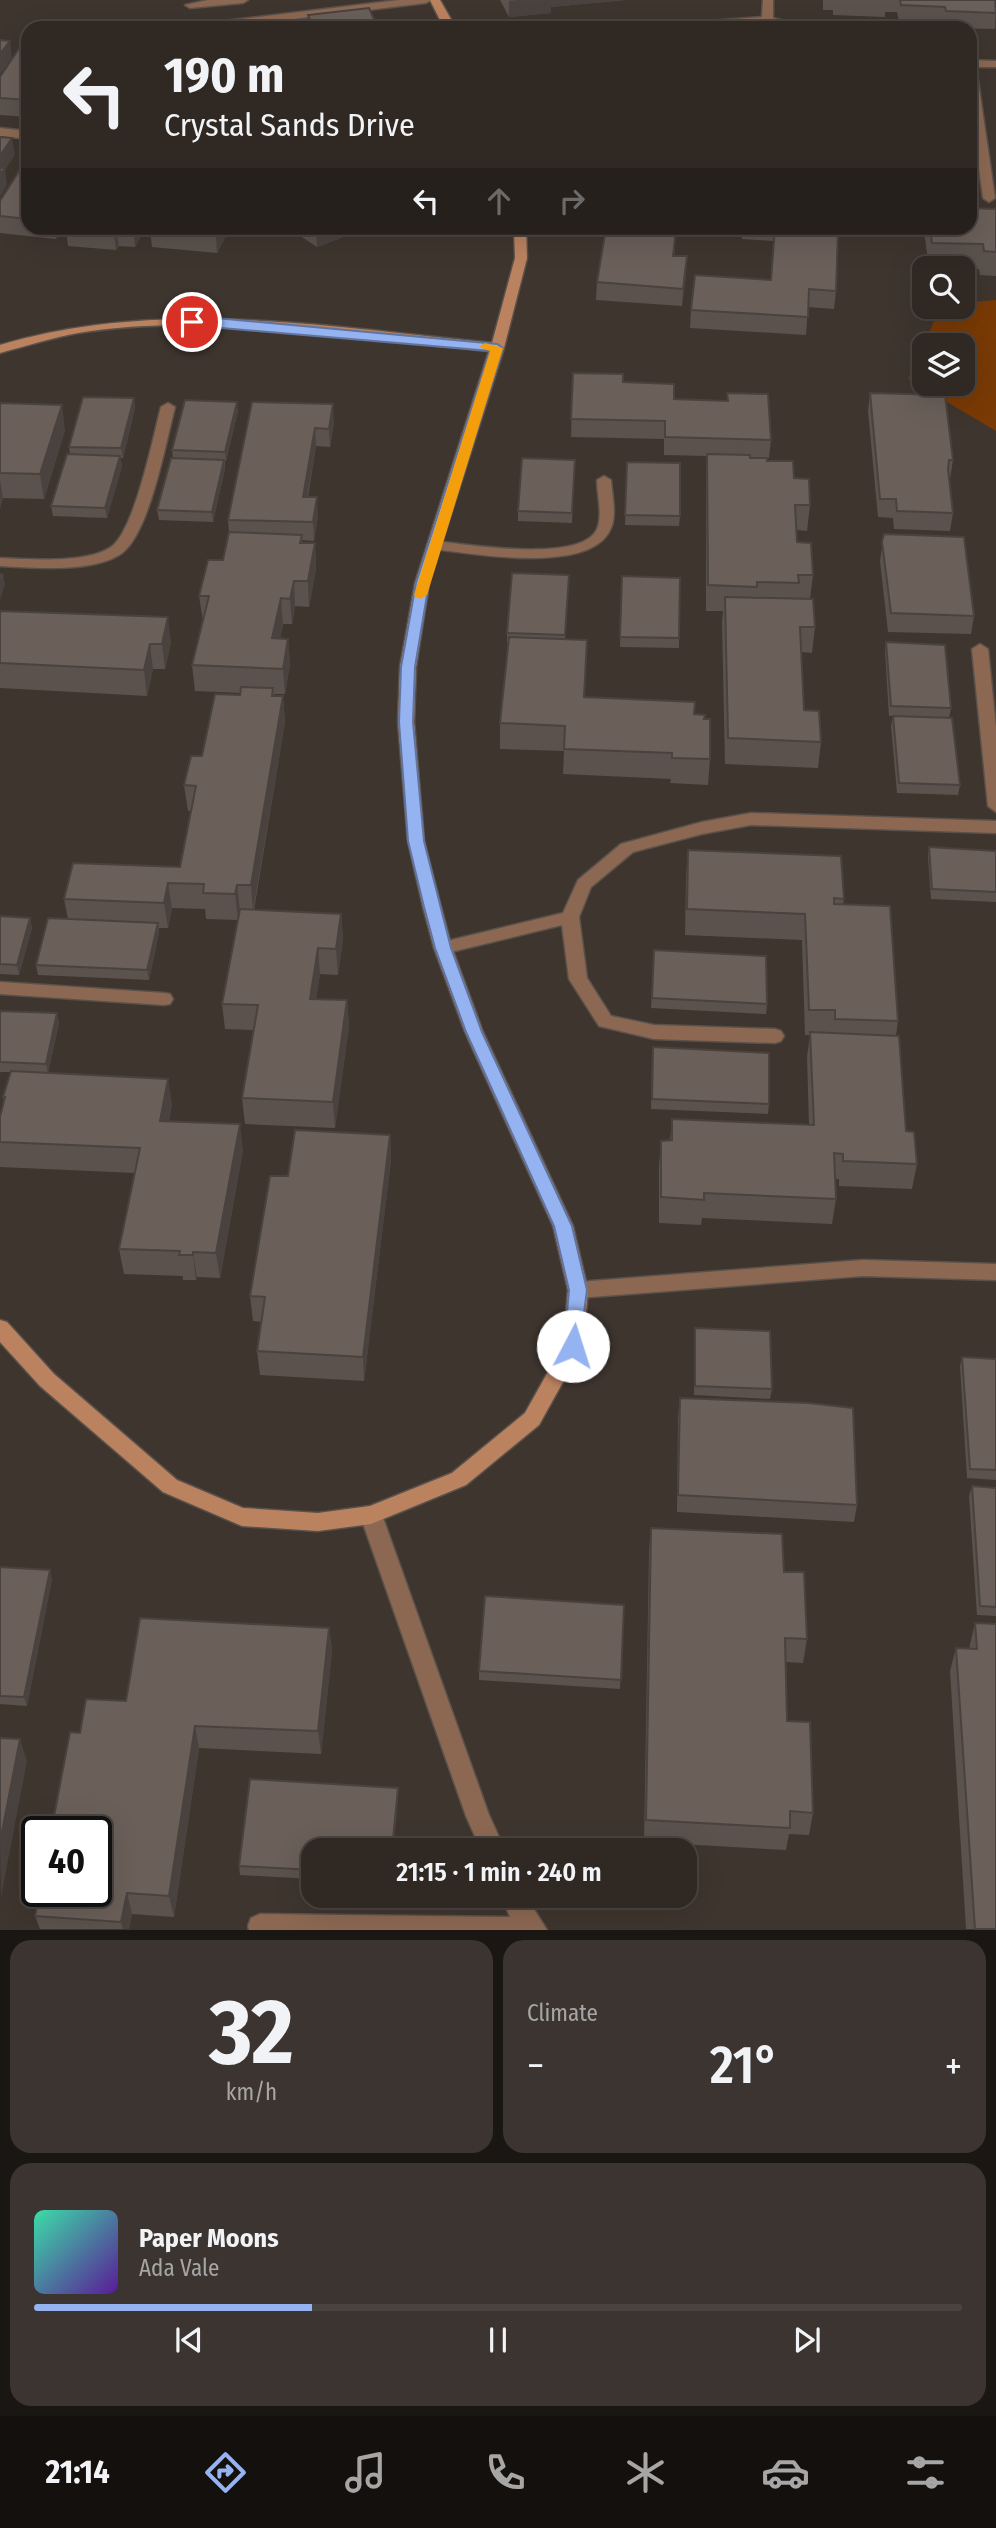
<!DOCTYPE html>
<meta charset="utf-8">
<style>
body{margin:0;font-family:"Fira Sans Condensed",sans-serif;background:#3b3430;color:#f1f3f6;height:100vh;display:flex;flex-direction:column;font-size:26px;white-space:nowrap}
*{box-sizing:border-box;margin:0}
p{font-size:23px;color:#a7a6a6}
.icon{flex:none;width:38px;height:38px;fill:none;stroke:currentColor;stroke-width:2;stroke-linecap:round;stroke-linejoin:round}
.map{position:relative;height:1930px;overflow:hidden}
.details{display:flex;flex-direction:column;gap:10px;padding:10px;background:#1a1613;flex:1}
.details>*{flex:none}
.banner{position:absolute;left:21px;top:21px;width:956px;height:214px;border-radius:21px;box-shadow:0 7px 28px #0002,0 0 0 2px #4a4441;background:#2f2823;color:#f1f3f6;overflow:hidden}
.controls{position:absolute;left:912px;top:256px;display:grid;gap:14px}
.controls a{display:grid;place-items:center;width:63px;height:63px;border-radius:14px;background:#2f2823;box-shadow:0 7px 28px #0002,0 0 0 2px #4a4441;font-size:35px}
.speed{position:absolute;left:21px;top:1816px;display:flex;gap:14px;font-size:35px;font-weight:700;text-align:center}
.speed>*{display:grid;place-content:center;width:91px;height:91px;border-radius:50%;background:#2f2823;box-shadow:0 7px 28px #0002,0 0 0 2px #4a4441;line-height:1}
.speed .limit{border:4px solid #111;border-radius:10px;background:#fff;color:#111}
.pin{position:absolute;display:grid;place-items:center;width:60px;height:60px;color:#fff;margin:-30px;border:4px solid #fff;border-radius:50%;box-shadow:0 2px 7px #0007}
.me{position:absolute;width:77px;margin:-38px;rotate:5deg;stroke-linejoin:round;filter:drop-shadow(0 0 5px #0008)}
.turn{display:flex;align-items:center;gap:24px;height:147px;padding:0 28px;font-size:32px}
.turn .icon{width:91px;height:91px;stroke-width:2.5}
.turn b{display:block;font-size:49px;line-height:60px}
.lanes{display:flex;align-items:center;height:66px;padding:0 28px;background:#0003;justify-content:center;gap:35px;direction:ltr}
.lanes .off{opacity:.35}
.big{font-size:52px;font-weight:600;line-height:1.1}
.details .tile{flex:1;display:flex;flex-direction:column;justify-content:center;gap:10px;min-width:0;padding:0 24px;border-radius:21px;background:#3b3430}
.details .dial{align-items:center;gap:0}
.dial b{font-size:91px;line-height:1}
.song{display:flex;align-items:center;gap:21px}
.cover{width:84px;height:84px;border-radius:10px;background:linear-gradient(135deg,hsl(160 70% 55%),hsl(270 70% 35%))}
.played{height:7px;border-radius:4px;background:linear-gradient(90deg,#95b2f1 30%,#4a4441 30%)}
.keys{display:flex;justify-content:space-around;direction:ltr}
.heat{display:flex;justify-content:space-between;align-items:center;font-size:38px;direction:ltr}
.details .tiles{flex:1;display:grid;gap:10px;grid-template-columns:1fr 1fr}
.tile:last-child{grid-column:span 2}
.trip{position:absolute;left:301px;top:1838px;width:396px;height:70px;border-radius:21px;background:#2f2823;box-shadow:0 7px 28px #0002,0 0 0 2px #4a4441;font-weight:600;line-height:70px;text-align:center}
.tabs{display:flex;height:112px;justify-content:space-around;align-items:center;background:#13100e;color:#a7a6a6}
.tabs .icon{width:49px;height:49px}
.tabs .selected{color:#95b2f1}
.tabs b{font-size:32px;color:#f1f3f6}
.map>svg:first-child{display:block}
.green{fill:#793a05;fill-rule:evenodd}
.lines{fill:none;stroke-linecap:round;stroke-linejoin:round}
.lane-casing{stroke:#5a514b;stroke-width:3}
.street-casing{stroke:#5a514b;stroke-width:3}
.secondary-casing{stroke:#5a514b;stroke-width:3}
.lane{fill:#8c6852;fill-rule:evenodd}
.street{fill:#8c6852;fill-rule:evenodd}
.secondary{fill:#bb825f;fill-rule:evenodd}
.wall{fill:#5b524d}
.shaded-wall{fill:#4a423e}
.building{fill:#6a5f59;stroke:#4a423e;stroke-width:2}
.route{fill:#95b2f1;stroke:#61749d;stroke-width:2}
.slow{fill:#f59e0b}
</style>
<div class="map">
<svg width="996" height="1930" viewBox="0 0 996 1930">
<rect width="100%" height="100%" fill="#3f352f"/>
<path class="green" d="M996,300V431L908,379L941,306H962L963,303ZM924,345H962V383H924Z"/>
<g class="lines">
<defs>
<g id="lane">
<path d="M763,0H773V18L812,28H790L767,23L653,28L659,25L762,17Z"/>
<path d="M970,60L996,61V67H976L995,198L989,202L983,198L970,101Z"/>
<path d="M168,403L175,407C166,441 150,532 122,553C95,573 33,568 0,566V558C30,559 86,564 111,547C135,530 153,437 161,407Z"/>
<path d="M604,476L611,480C612,495 617,514 611,528C593,575 474,554 434,549L427,545L434,541C466,544 581,564 597,529C603,515 597,494 597,480Z"/>
<path d="M980,644L988,649L996,728V812L988,806L972,649Z"/>
<path d="M751,813L996,821V833L751,825L702,834L633,852L591,887L579,917L587,978L611,1016L654,1025L775,1029L781,1031L784,1036L781,1041L775,1043L654,1039L599,1026L569,979L562,925L443,954L434,948L443,942L563,913L578,880L621,844L702,822Z"/>
<path d="M0,982L164,993L170,994L173,999L170,1004L164,1005L0,994Z"/>
<path d="M863,1260L996,1264V1280L863,1276L578,1298L571,1296L568,1290L571,1284L578,1282Z"/>
<path d="M371,1506L379,1508L382,1515L489,1815L505,1850H481L466,1816L360,1515L363,1508Z"/>
<path d="M501,1895H525L547,1930H249L248,1926L251,1918L260,1914L510,1917Z"/>
</g>
<g id="street">
<path d="M208,0H248L243,3L190,8L185,5Z"/>
<path d="M399,0H431L426,3L218,28L193,27L199,24Z"/>
<path d="M0,128L28,131V139L0,136Z"/>
</g>
<g id="secondary">
<path d="M430,0H440L456,28H444Z"/>
<path d="M514,228H526L527,258L504,348L429,583L416,667L414,722L424,841L441,907L452,948L483,1032L573,1226L588,1290L583,1346L539,1425L466,1485L371,1524L318,1531L242,1526L163,1492L40,1386L0,1342V1320L7,1322L54,1374L177,1480L243,1508L318,1513L370,1506L452,1473L525,1413L563,1345L568,1290L553,1226L465,1032L434,948L423,907L408,841L398,722L400,667L415,583L489,351C361,338 205,312 78,333C51,338 26,346 0,353V345C160,297 329,327 492,343L515,258Z"/>
</g>
</defs>
<use href="#lane" class="lane-casing"/>
<use href="#street" class="street-casing"/>
<use href="#secondary" class="secondary-casing"/>
<use href="#lane" class="lane"/>
<use href="#street" class="street"/>
<use href="#secondary" class="secondary"/>
</g>
<g class="wall">
<path d="M500,0H625L551,7V13L509,17Z"/>
<path d="M823,0H995L996,5L995,29L944,28L943,23L899,22L897,12H885V17L833,15V10H823Z"/>
<path d="M28,41V117L0,115V77Z"/>
<path d="M28,157V228H62L56,239L0,233V201Z"/>
<path d="M996,209V276L980,275L979,269L929,267L924,231L925,228H970Z"/>
<path d="M66,228H145L135,247L119,246L116,250L68,246Z"/>
<path d="M151,228H230L217,253L152,247L150,229Z"/>
<path d="M288,228H367L317,247Z"/>
<path d="M587,228H637L675,247L674,256L686,274L682,306L596,300L597,282L605,232L587,231Z"/>
<path d="M679,228H730L729,236L679,234Z"/>
<path d="M741,228H825V231L836,291L834,309L808,307L806,335L690,328L691,310L771,280L774,241L742,239Z"/>
<path d="M573,373L623,382L674,399L727,401V393L771,440L769,458H755L767,461L794,478L810,505L807,531L797,530V542L813,575L810,599L815,627L812,653L801,652L804,710L821,742L818,768L725,764L722,622L723,611H706V479L707,456L664,455V439L571,437Z"/>
<path d="M870,393L953,460L950,479L949,478L953,513L950,531L894,529L893,518L878,517L868,411Z"/>
<path d="M134,398L135,408L123,458H120L122,466L107,518L53,516L51,506L70,455L69,447Z"/>
<path d="M252,402L334,423L330,447L316,446L308,497L318,516L314,541L302,540V543H315L316,569L309,607L295,606L292,624H283L280,638L288,639L290,664L285,694H274V696H283L285,722L254,910L341,914L343,939L338,975L320,974L316,999L347,1000L349,1026L335,1128L245,1124L242,1098L253,1030L225,1029L222,1004L238,920L206,919L205,909L172,908L168,928H159V933L149,980L38,975L36,965L68,919L64,899L180,867L191,811H188L184,785L240,695L241,693L195,691L192,665L203,621L199,596L223,560L229,532L228,520Z"/>
<path d="M0,403L65,430L44,499L3,498L0,508Z"/>
<path d="M238,411L226,461H225V469L213,522L159,520L157,510L173,458L172,450Z"/>
<path d="M575,460L572,523L518,521V511Z"/>
<path d="M627,462L680,516L679,526L625,525Z"/>
<path d="M884,534L974,616L971,634L888,632L880,561Z"/>
<path d="M569,575L565,639L587,640L584,697L694,714L710,759L708,785L670,783L671,779L563,774L564,751L500,749V723L508,643H507V633Z"/>
<path d="M622,576L679,638V648L620,647Z"/>
<path d="M0,611L171,642L165,669H153L147,696L0,688Z"/>
<path d="M886,642L951,708L949,718L960,785L958,795L897,793L891,726L893,716H889L885,652Z"/>
<path d="M929,847L996,851V902L931,899L928,857Z"/>
<path d="M688,850L844,899L843,904L898,1021L896,1036L906,1131L917,1164L912,1189L839,1186V1179H835L836,1199L832,1224L702,1218L701,1225L659,1223V1166L661,1141L670,1140L672,1119L809,1125L807,1057L810,1035H805L802,940L685,935L686,876Z"/>
<path d="M0,916L30,918L32,928L19,975L0,974Z"/>
<path d="M654,950L767,1004L766,1014L651,1008Z"/>
<path d="M0,1011L57,1013L59,1023L48,1073L172,1104L169,1121L243,1150L220,1278L197,1277L196,1280H183V1276L124,1274L119,1249L135,1173L0,1167V1117L4,1102L3,1097L11,1072H0Z"/>
<path d="M652,1057L769,1104L768,1114L651,1109Z"/>
<path d="M390,1135L391,1160L364,1381L260,1375L257,1351L262,1322L253,1321L250,1296L288,1176Z"/>
<path d="M695,1328L772,1389L770,1399L694,1395Z"/>
<path d="M962,1357L996,1359V1480L967,1478L960,1366Z"/>
<path d="M680,1398L857,1505L854,1522L677,1512L678,1416Z"/>
<path d="M972,1486L996,1488V1616L977,1615L969,1496Z"/>
<path d="M651,1528L784,1572L807,1639L803,1663L786,1662L787,1721L813,1813L809,1835L789,1834L786,1850L644,1842L649,1552Z"/>
<path d="M0,1567L52,1579L27,1706L0,1704Z"/>
<path d="M624,1605L620,1689L479,1680V1671Z"/>
<path d="M975,1623L996,1929H966L950,1671L956,1648L969,1649Z"/>
<path d="M329,1628L332,1651L321,1754L199,1748L174,1917L132,1914L129,1929H40L35,1916L80,1733L126,1701Z"/>
<path d="M398,1797L313,1850V1879L240,1875L239,1866Z"/>
</g>
<g class="shaded-wall">
<path d="M518,0H625L551,7V13L509,17V1Z"/>
<path d="M10,41L12,58L0,74V54Z"/>
<path d="M12,138L15,155L5,170L7,185L0,197V156Z"/>
<path d="M54,228H62L56,239Z"/>
<path d="M116,228L119,246L116,250L114,233Z"/>
<path d="M134,228H145L135,247L133,229Z"/>
<path d="M220,228H230L217,253L216,236Z"/>
<path d="M321,228H367L317,247L316,230Z"/>
<path d="M687,256L686,274L682,306L683,289Z"/>
<path d="M134,398L135,408L123,458L121,448Z"/>
<path d="M237,402L238,411L226,461L225,452Z"/>
<path d="M333,404L334,423L330,447L329,429Z"/>
<path d="M62,405L65,430L44,499L40,474Z"/>
<path d="M315,428L316,446L304,515L303,497Z"/>
<path d="M120,456L122,466L107,518L105,508Z"/>
<path d="M224,460L225,469L213,522L212,512Z"/>
<path d="M0,480L3,498L0,508Z"/>
<path d="M317,497L318,516L314,541L313,522Z"/>
<path d="M315,543L316,569L309,607L308,581Z"/>
<path d="M3,575L5,584L0,600V585Z"/>
<path d="M294,581L295,606L292,624L290,599Z"/>
<path d="M281,598L283,624L275,664L272,638Z"/>
<path d="M168,617L171,642L165,669L162,644Z"/>
<path d="M288,639L290,664L285,694L283,669Z"/>
<path d="M150,644L153,669L147,696L144,670Z"/>
<path d="M283,696L285,722L253,911L251,885Z"/>
<path d="M168,883L172,908L168,928L164,903Z"/>
<path d="M237,885L240,910L238,920L235,894Z"/>
<path d="M341,914L343,939L338,975L336,949Z"/>
<path d="M30,918L32,928L19,975L17,965Z"/>
<path d="M158,923L159,933L149,980L147,970Z"/>
<path d="M318,948L320,974L312,1025L310,999Z"/>
<path d="M347,1000L349,1026L335,1128L333,1102Z"/>
<path d="M57,1013L59,1023L48,1074L46,1064Z"/>
<path d="M168,1079L172,1104L164,1146L160,1121Z"/>
<path d="M240,1124L243,1150L220,1278L216,1253Z"/>
<path d="M390,1135L391,1160L364,1381L363,1357Z"/>
<path d="M193,1252L197,1277L196,1280L193,1255Z"/>
<path d="M50,1570L52,1579L27,1706L24,1697Z"/>
<path d="M329,1628L332,1651L321,1754L318,1731Z"/>
<path d="M195,1726L199,1748L174,1917L169,1896Z"/>
<path d="M20,1739L27,1761L1,1897L0,1842Z"/>
<path d="M398,1788V1797L394,1850H392Z"/>
<path d="M127,1893L132,1914L129,1929H123L121,1922Z"/>
</g>
<g class="building">
<path d="M900,0H995L996,13L946,11L945,7L901,5Z"/>
<path d="M369,8L378,28H257L256,26L310,20L308,15Z"/>
<path d="M0,40L10,41L0,54Z"/>
<path d="M24,41H28V100L0,98V77Z"/>
<path d="M0,137L12,138L0,156Z"/>
<path d="M28,157V219L0,216V201Z"/>
<path d="M0,168H5L0,175Z"/>
<path d="M970,208L996,209V252L984,251L983,244L932,243L930,228H970Z"/>
<path d="M66,228H134L133,229L116,228L114,233Z"/>
<path d="M151,228H220L216,236L150,229Z"/>
<path d="M606,228H635L676,230L673,256H687L683,289L597,282Z"/>
<path d="M775,228L838,232L836,291L809,289L808,317L691,310L695,275L771,280Z"/>
<path d="M573,373L623,374V382L674,384V399L728,401L727,393L768,394L771,440L665,437V421L571,419Z"/>
<path d="M870,393L945,395L953,460H949L948,469L953,513L897,511L896,499H880Z"/>
<path d="M83,397L134,398L121,448L69,447Z"/>
<path d="M185,400L237,402L225,452L172,450Z"/>
<path d="M252,402L333,404L329,429L315,428L303,497H317L313,522L228,520Z"/>
<path d="M0,403L62,405L40,474L0,473Z"/>
<path d="M67,454L120,456L105,508L51,506Z"/>
<path d="M707,454L750,455V458H767V461H793L794,478L809,479L810,505H795L797,542L811,543L813,575H798L799,583L757,582V587L708,585Z"/>
<path d="M171,458L224,460L212,512L157,510Z"/>
<path d="M522,458L575,460L572,513L518,511Z"/>
<path d="M627,462L680,463V516L625,515Z"/>
<path d="M229,532L302,535L300,543H315L308,581H294L290,599L281,598L272,638L288,639L283,669L192,665L209,596H199L208,560H223Z"/>
<path d="M884,534L964,537L974,616L891,613L882,542Z"/>
<path d="M512,573L569,575L565,635L507,633Z"/>
<path d="M0,574L3,575L0,585Z"/>
<path d="M622,576L680,578L679,638L620,637Z"/>
<path d="M725,597L813,599L815,627H800L804,710L819,711L821,742L728,738Z"/>
<path d="M0,611L168,617L162,644H150L144,670L0,663Z"/>
<path d="M509,637L587,640L584,697L695,702L694,714L705,715L704,719H710V759L672,758V753L564,749L565,726L500,723Z"/>
<path d="M886,642L945,645L951,708L891,706Z"/>
<path d="M241,687L273,688L272,696H283L251,885H237L235,894L203,893L204,884L168,883L164,903L64,899L73,863L180,867L196,786L184,785L191,756H202L215,694L240,695Z"/>
<path d="M893,716L952,718L960,785L899,783Z"/>
<path d="M929,847L996,851V892L932,889Z"/>
<path d="M688,850L841,856L844,899L834,898V904L890,906L898,1021L835,1019V1010H809L805,914L687,909Z"/>
<path d="M240,909L341,914L336,949L318,948L310,999L347,1000L333,1102L242,1098L258,1005L222,1004Z"/>
<path d="M0,916L30,918L17,965L0,964Z"/>
<path d="M48,918L158,923L147,970L36,965Z"/>
<path d="M654,950L766,956L767,1004L652,998Z"/>
<path d="M0,1011L57,1013L46,1064L0,1062Z"/>
<path d="M810,1032L899,1036L906,1131L914,1132L917,1164L843,1161V1154L834,1153L836,1199L704,1193V1200L661,1197V1141L672,1140V1119L814,1125Z"/>
<path d="M653,1047L769,1053V1104L652,1099Z"/>
<path d="M11,1071L168,1079L160,1121L240,1124L216,1253L193,1252V1255H179L180,1251L119,1249L140,1148L0,1142V1117L5,1097H3Z"/>
<path d="M295,1130L390,1135L363,1357L257,1351L265,1297L250,1296L270,1176H288Z"/>
<path d="M695,1328L770,1331L772,1389L695,1386Z"/>
<path d="M962,1357L996,1359V1470L970,1469Z"/>
<path d="M680,1398L809,1403L853,1408L857,1505L678,1495Z"/>
<path d="M972,1486L996,1488V1607L980,1606Z"/>
<path d="M651,1528L782,1534L784,1572H804L807,1639L785,1638L787,1721L810,1722L813,1813L790,1811V1828L646,1820Z"/>
<path d="M0,1567L50,1570L24,1697L0,1696Z"/>
<path d="M485,1596L624,1605L621,1680L479,1671Z"/>
<path d="M140,1618L329,1628L318,1731L195,1726L169,1896L127,1893L121,1922L35,1916L40,1892H96V1832H51L70,1732L80,1733L86,1699L126,1701Z"/>
<path d="M975,1623L996,1624V1929H975L956,1648L977,1649Z"/>
<path d="M0,1738L20,1739L0,1842Z"/>
<path d="M250,1779L398,1788L392,1850H313V1870L239,1866Z"/>
</g>
<path class="route" d="M192,318H215L497,344L503,348L429,583L415,667L413,722L424,841L451,948L482,1032L572,1226L587,1290L579,1351L573,1353L566,1351L564,1346L569,1290L554,1226L466,1032L435,948L424,907L408,841L399,722L401,667L416,583L490,351L187,325L186,322Z"/>
<path class="slow" d="M485,343L503,348L427,595L420,599L416,597L414,595L490,351L479,347Z"/>
</svg>
<div class="controls">
<a><svg class="icon" aria-label="search" viewBox="0 0 24 24"><circle cx="10" cy="10" r="6"/><path d="M15 15l6 6"/></svg></a>
<a><svg class="icon" aria-label="layers" viewBox="0 0 24 24"><path d="M12 4l9 5-9 5-9-5zM3 14l9 5 9-5"/></svg></a>
</div>
<div class="speed"><div class="limit">40</div></div>
<div class="pin" style="left:192px;top:322px;background:#d93025"><svg class="icon" aria-label="arrive" viewBox="0 0 24 24"><path d="M6 21V4h12l-3 4 3 4H6"/></svg></div>
<svg class="me" style="left:573px;top:1346px" viewBox="-20 -20 40 40"><circle r="19" fill="#fff"/><path d="M0-13L10 11 0 6-10 11z" fill="#95b2f1"/></svg>
<div class="trip">21:15 · 1 min · 240 m</div>
<div class="banner">
<div class="turn"><svg class="icon" aria-label="left" viewBox="0 0 24 24"><path d="M17 20v-9H6M10 6l-5 5 5 5"/></svg><div><b>190 m</b>Crystal Sands Drive</div></div>
<div class="lanes"><svg class="icon" aria-label="left" viewBox="0 0 24 24"><path d="M17 20v-9H6M10 6l-5 5 5 5"/></svg><svg class="icon off" aria-label="ahead" viewBox="0 0 24 24"><path d="M12 20V5M6 11l6-6 6 6"/></svg><svg class="icon off" aria-label="right" viewBox="0 0 24 24"><path d="M7 20v-9h11M14 6l5 5-5 5"/></svg></div>
</div>
</div>
<section class="details">
<div class="tiles">
<div class="tile dial"><b>32</b><p>km/h</p></div>
<div class="tile"><p>Climate</p>
<div class="heat"><a>−</a><b class="big">21°</b><a>+</a></div>
</div>
<div class="tile">
<div class="song"><i class="cover"></i><div><b>Paper Moons</b><p>Ada Vale</p></div></div>
<div class="played"></div>
<div class="keys"><svg class="icon" aria-label="previous" viewBox="0 0 24 24"><path d="M18 5L8 12l10 7zM5 5v14"/></svg><svg class="icon" aria-label="pause" viewBox="0 0 24 24"><path d="M8 5v14M16 5v14"/></svg><svg class="icon" aria-label="next" viewBox="0 0 24 24"><path d="M6 5l10 7-10 7zM19 5v14"/></svg></div>
</div>
</div>
</section>
<nav class="tabs">
<b>21:14</b>
<svg class="icon selected" aria-label="directions" viewBox="0 0 24 24"><path d="M12 3l9 9-9 9-9-9zM9 14v-3h6M13 9l2 2-2 2"/></svg>
<svg class="icon" aria-label="music" viewBox="0 0 24 24"><path d="M9 18V5l10-2v13"/><circle cx="6" cy="18" r="3"/><circle cx="16" cy="16" r="3"/></svg>
<svg class="icon" aria-label="phone" viewBox="0 0 24 24"><path d="M5 4h4l2 5-3 2q2 4 5 5l2-3 5 2v4C11 20 4 13 5 4z"/></svg>
<svg class="icon" aria-label="climate" viewBox="0 0 24 24"><path d="M12 3v18M4 7l16 10M4 17L20 7"/></svg>
<svg class="icon" aria-label="car" viewBox="0 0 24 24"><path d="M5 17H2v-5l4-1 3-4h7l3 4 3 1v5h-3M9 17h6M6 11h13"/><circle cx="7" cy="17" r="2"/><circle cx="17" cy="17" r="2"/></svg>
<svg class="icon" aria-label="filters" viewBox="0 0 24 24"><path d="M4 7h16M4 17h16"/><circle cx="9" cy="7" r="2"/><circle cx="15" cy="17" r="2"/></svg>
</nav>
